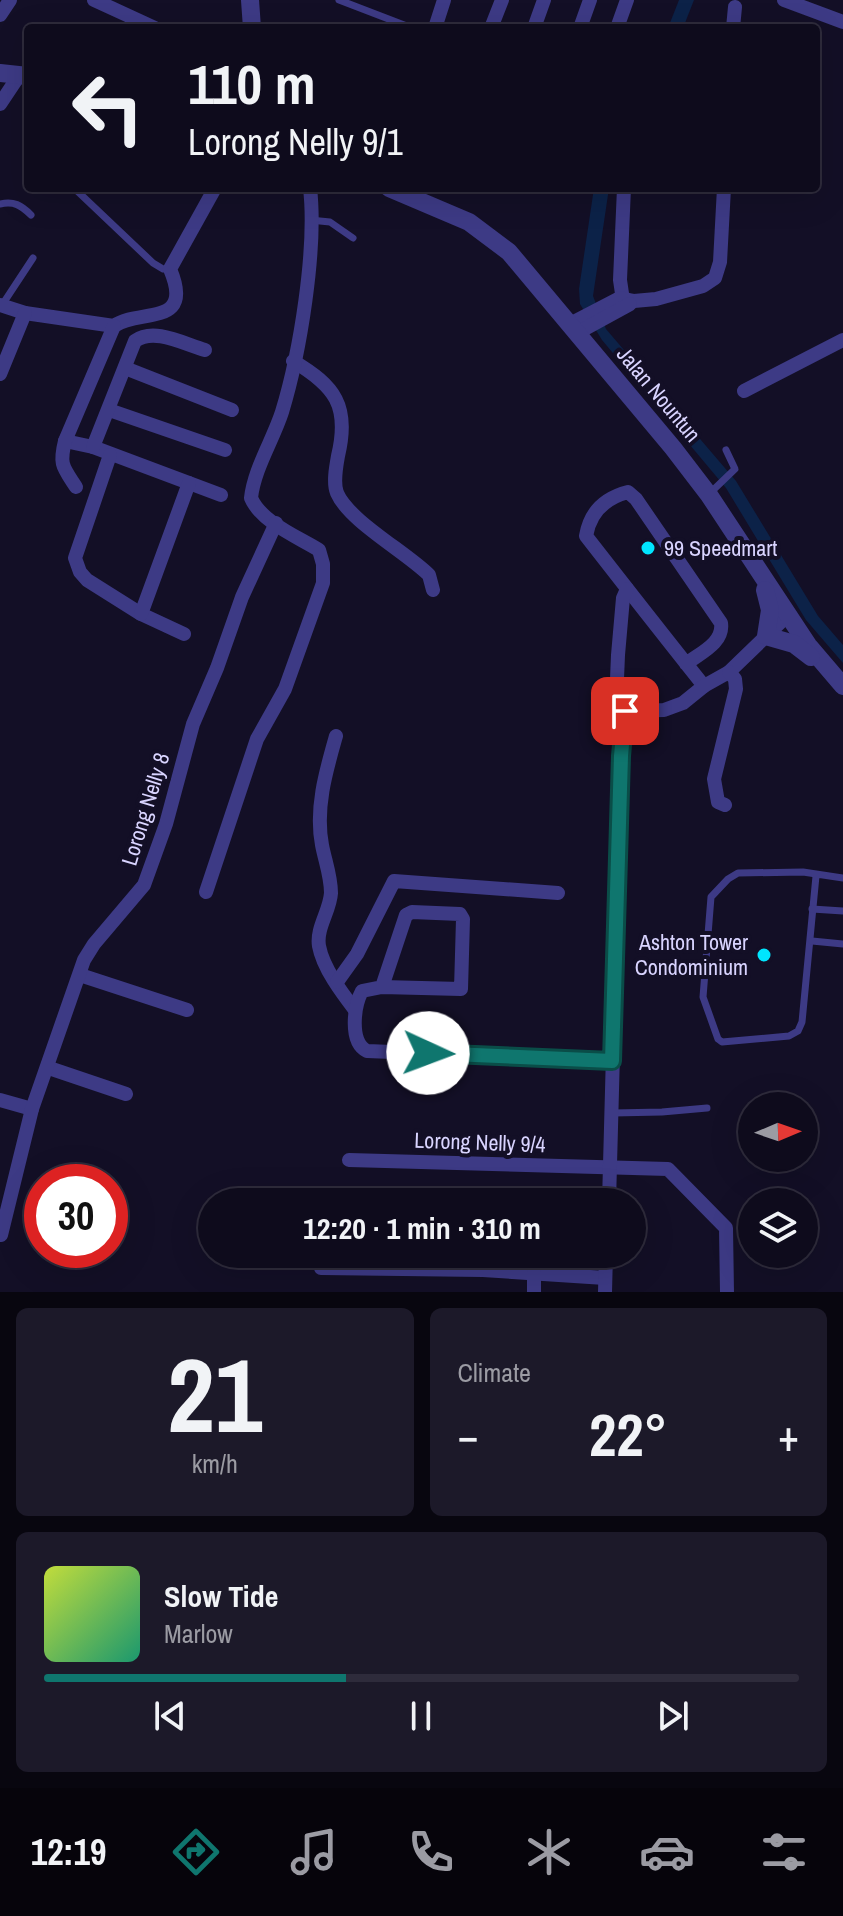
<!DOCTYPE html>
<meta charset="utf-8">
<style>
body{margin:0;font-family:"Archivo Narrow",sans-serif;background:#1c1929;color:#f1f3f6;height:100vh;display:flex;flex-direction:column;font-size:30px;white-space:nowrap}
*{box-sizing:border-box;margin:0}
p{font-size:26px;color:#9b9ba3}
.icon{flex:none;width:44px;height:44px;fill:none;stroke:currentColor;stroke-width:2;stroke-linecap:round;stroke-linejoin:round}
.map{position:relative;height:1292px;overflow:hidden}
.sheet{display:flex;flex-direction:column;gap:16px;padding:16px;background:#08060f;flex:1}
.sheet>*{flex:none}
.hud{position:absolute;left:24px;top:24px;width:796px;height:168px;border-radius:8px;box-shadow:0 8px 32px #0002,0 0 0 2px #2e2b3b;background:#0e0b1c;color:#f1f3f6;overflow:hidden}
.needle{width:52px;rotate:88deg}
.controls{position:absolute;left:738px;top:1092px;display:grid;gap:16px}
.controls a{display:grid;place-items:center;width:80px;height:80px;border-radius:50%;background:#0e0b1c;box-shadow:0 8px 32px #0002,0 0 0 2px #2e2b3b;font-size:40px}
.speed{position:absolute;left:24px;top:1164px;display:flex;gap:16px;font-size:40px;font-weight:700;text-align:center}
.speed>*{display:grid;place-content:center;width:104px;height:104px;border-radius:50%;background:#0e0b1c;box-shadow:0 8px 32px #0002,0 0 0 2px #2e2b3b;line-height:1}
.speed .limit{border:12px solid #d22;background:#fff;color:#111}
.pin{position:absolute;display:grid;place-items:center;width:68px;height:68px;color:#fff;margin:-34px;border-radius:16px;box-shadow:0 4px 12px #0006}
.me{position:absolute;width:88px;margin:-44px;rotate:92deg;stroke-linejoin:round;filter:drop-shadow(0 0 6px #0008)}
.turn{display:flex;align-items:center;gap:28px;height:168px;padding:0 32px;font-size:36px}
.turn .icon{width:104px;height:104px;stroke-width:2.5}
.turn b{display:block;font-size:56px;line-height:68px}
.big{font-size:60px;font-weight:700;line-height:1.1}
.sheet .card{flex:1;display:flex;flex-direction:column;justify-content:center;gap:12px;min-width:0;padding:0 28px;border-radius:12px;background:#1c1929}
.sheet .dial{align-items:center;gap:0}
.dial b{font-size:104px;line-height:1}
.song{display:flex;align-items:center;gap:24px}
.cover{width:96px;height:96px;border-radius:12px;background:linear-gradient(135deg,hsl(70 70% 55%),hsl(160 70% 35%))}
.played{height:8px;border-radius:4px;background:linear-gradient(90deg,#0f766e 40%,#2e2b3b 40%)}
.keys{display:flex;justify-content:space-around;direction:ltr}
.heat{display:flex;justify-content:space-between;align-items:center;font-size:44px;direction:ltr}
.sheet .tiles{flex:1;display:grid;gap:16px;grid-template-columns:1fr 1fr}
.card:last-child{grid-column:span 2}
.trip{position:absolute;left:198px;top:1188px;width:448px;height:80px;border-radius:40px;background:#0e0b1c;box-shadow:0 8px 32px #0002,0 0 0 2px #2e2b3b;font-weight:700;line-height:80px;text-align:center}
.tabs{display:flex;height:128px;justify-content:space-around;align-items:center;background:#06040b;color:#9b9ba3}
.tabs .icon{width:56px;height:56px}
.tabs .selected{color:#0f766e}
.tabs b{font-size:36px;color:#f1f3f6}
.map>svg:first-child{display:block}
.water{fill:#0c2248}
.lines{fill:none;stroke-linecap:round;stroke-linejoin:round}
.service{stroke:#3d3a85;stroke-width:7}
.minor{stroke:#3d3a85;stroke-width:14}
.tertiary{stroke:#3d3a85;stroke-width:18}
.route-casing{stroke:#0a4d48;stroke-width:20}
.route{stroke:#0f766e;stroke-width:14}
.poi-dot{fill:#00e5ff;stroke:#130f26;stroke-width:3}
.labels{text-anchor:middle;stroke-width:8;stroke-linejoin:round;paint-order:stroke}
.street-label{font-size:22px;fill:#d9d4ff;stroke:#130f26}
.poi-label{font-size:22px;fill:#d9d4ff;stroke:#130f26;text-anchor:start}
</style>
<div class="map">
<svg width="843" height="1292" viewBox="0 0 843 1292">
<rect width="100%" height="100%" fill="#130f26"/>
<g class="water">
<path d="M679,0H694L683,28H668Z"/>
<path d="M594,188H609L593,296L606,329L736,481L818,616L843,645V663L806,620L726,488L602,340L580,304L579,289Z"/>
</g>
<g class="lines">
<g class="service">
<path d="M339,0L412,28"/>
<path d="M74,188L153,263L163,269H170"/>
<path d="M0,204C14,201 21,205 31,215"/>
<path d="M310,220L330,222L353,238"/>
<path d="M2,305L33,258"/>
<path d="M709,494L735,469L726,450"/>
<path d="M816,876L802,1022L798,1031L789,1036L722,1042L718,1039L703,997L711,897L728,879L738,873L803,872L843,878"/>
<path d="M812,909L843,911"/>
<path d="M812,941L843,944"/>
<path d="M613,1113L662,1112L707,1108"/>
</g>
<g class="minor">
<path d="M94,0L155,28"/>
<path d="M784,0L843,22"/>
<path d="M0,15L10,0"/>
<path d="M435,28L444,0"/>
<path d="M491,28L502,0"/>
<path d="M534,28L544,0"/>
<path d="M580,28L590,0"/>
<path d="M617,28L627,0"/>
<path d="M733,28L735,7"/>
<path d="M0,104L20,74"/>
<path d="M0,305L25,313L114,326C139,308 195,328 170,269L215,188"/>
<path d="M624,307L620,280L624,188"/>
<path d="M570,324L620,298L634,301L656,299L703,286L715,278L720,262L724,188"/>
<path d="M577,333L630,304"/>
<path d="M293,361C335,386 350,406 338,456C336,467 333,483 337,493C349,521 406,552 429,575L433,590"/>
<path d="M125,368L232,410"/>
<path d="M0,374L25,313"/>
<path d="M744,391L843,340"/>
<path d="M109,410L225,450"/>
<path d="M65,441L93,447L221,495"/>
<path d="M93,447L135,341C154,327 184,344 205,350"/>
<path d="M110,455L75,558L80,572L87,580L141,614L184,634"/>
<path d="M76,487C63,467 59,465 65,441L114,326"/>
<path d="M141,614L189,483"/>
<path d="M686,664C700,653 724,643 721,623L636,499L628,492C605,498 590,512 586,536C625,586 664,636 704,686"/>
<path d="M625,711L664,710L683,703L704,686L729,672L788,615"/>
<path d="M336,736C326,771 315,808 322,845C325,861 331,876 331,893C330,911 316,928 319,946C323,968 342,993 355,1010"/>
<path d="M725,805L718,802L714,779L736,689L735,679L729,672"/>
<path d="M206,892L257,739L285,689L323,583V564L319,550C298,537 261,522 251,498C254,469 273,440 282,412C300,353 317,249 310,188"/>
<path d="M80,975L187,1010"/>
<path d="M337,982L357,954L394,881L558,893"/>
<path d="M382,987L406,915L412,912L460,914L463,919L461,989L382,987L362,991C354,1006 349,1042 367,1051L612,1061"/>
<path d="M49,1068L126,1094"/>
<path d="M0,1100L32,1109"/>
<path d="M349,1160L668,1169L726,1228L727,1292"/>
<path d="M609,1202L621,756L625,711L617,679L618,655L623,598L627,589"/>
<path d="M1,1235L32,1109L84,960L94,944L144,885L166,824L193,724L217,668L242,597L276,523"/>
<path d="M321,1268L483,1270L605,1278"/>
<path d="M534,1292V1272"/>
<path d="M605,1292L606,1254"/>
</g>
<g class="tertiary">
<path d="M250,0L252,28"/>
<path d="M0,73L28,76"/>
<path d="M389,188L469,222L509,252L673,448L709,495L808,645L843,686"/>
<path d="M765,590L770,610L766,636L794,644L811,657"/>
</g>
</g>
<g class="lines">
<defs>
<path id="route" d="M428,1053L612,1061L621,756L625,711"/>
</defs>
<use href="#route" class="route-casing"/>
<use href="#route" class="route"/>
</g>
<g class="poi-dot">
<circle cx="648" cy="548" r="8"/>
<circle cx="764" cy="955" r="8"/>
</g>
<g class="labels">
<g class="street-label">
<text transform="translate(659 394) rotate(50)" y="8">Jalan Nountun</text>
<text transform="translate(145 809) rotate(-73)" y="8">Lorong Nelly 8</text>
<text transform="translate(480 1142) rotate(2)" y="8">Lorong Nelly 9/4</text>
</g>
<g class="poi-label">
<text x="664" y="556">99 Speedmart</text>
<text x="748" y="950" text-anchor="end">Ashton Tower<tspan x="748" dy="25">Condominium</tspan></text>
</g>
</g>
</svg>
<div class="controls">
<a><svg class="needle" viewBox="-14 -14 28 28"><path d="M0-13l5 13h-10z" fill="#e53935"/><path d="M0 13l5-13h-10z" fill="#9b9ba3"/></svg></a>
<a><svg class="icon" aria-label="layers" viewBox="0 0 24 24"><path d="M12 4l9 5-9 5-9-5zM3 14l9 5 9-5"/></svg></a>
</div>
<div class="speed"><div class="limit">30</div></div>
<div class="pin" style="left:625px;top:711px;background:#d93025"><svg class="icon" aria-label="arrive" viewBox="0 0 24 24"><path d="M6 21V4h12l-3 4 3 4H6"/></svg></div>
<svg class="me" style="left:428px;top:1053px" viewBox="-20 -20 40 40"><circle r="19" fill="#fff"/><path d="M0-13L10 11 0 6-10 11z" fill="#0f766e"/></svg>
<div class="trip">12:20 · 1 min · 310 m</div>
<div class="hud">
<div class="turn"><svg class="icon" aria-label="left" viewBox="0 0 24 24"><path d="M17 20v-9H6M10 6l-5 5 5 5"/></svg><div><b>110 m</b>Lorong Nelly 9/1</div></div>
</div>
</div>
<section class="sheet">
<div class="tiles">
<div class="card dial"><b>21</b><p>km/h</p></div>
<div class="card"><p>Climate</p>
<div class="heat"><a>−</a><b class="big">22°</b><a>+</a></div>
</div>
<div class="card">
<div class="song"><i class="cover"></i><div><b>Slow Tide</b><p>Marlow</p></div></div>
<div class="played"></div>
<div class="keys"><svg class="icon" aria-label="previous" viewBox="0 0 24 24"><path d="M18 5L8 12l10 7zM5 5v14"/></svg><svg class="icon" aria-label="pause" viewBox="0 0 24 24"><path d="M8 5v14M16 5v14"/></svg><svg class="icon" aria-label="next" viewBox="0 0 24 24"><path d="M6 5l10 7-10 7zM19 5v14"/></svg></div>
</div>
</div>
</section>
<nav class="tabs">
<b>12:19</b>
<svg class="icon selected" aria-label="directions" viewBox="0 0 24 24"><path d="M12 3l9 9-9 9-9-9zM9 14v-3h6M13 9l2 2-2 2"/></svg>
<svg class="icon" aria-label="music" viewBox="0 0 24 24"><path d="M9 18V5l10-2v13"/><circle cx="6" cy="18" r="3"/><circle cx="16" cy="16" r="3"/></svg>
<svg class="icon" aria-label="phone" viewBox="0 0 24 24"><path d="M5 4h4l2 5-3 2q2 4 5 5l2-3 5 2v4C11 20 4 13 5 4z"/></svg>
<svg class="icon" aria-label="climate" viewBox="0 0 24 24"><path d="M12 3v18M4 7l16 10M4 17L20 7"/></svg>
<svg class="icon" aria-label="car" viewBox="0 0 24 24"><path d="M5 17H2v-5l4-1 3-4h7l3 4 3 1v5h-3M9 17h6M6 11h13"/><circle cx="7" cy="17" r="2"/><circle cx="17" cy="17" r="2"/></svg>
<svg class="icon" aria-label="filters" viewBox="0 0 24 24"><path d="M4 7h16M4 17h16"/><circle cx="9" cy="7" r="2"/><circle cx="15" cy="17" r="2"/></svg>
</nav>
